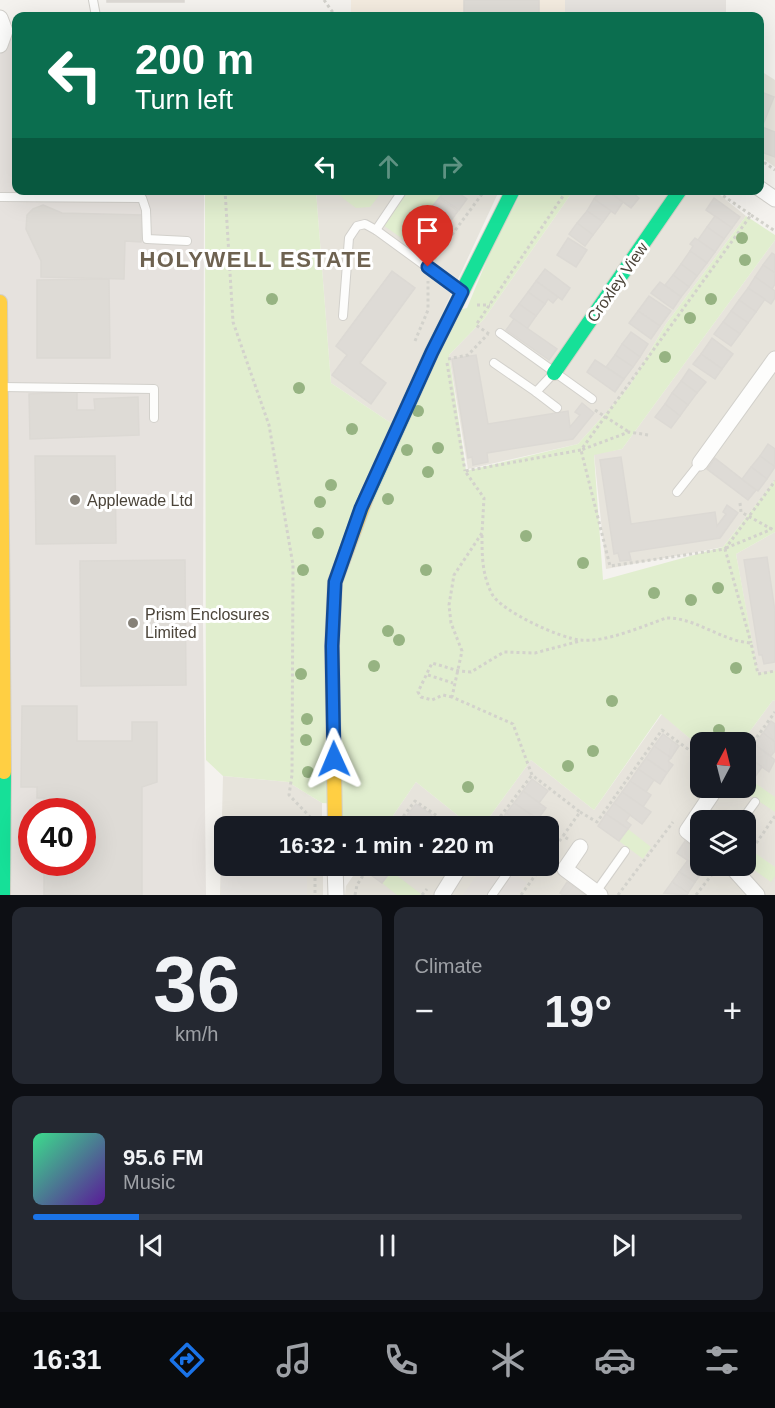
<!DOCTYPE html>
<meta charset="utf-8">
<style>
body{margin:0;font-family:Arial,sans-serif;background:#242831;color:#f1f3f6;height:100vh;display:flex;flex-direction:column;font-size:22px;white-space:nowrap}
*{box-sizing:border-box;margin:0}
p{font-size:20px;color:#9ea1a6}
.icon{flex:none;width:33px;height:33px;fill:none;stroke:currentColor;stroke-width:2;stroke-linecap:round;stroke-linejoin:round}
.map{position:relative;height:895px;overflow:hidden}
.side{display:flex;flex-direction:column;gap:12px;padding:12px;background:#0d0f14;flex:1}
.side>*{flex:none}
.hud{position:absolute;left:12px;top:12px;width:752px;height:183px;border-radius:12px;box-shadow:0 6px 24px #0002;background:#0b6e4f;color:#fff;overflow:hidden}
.needle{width:39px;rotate:7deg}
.buttons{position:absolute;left:690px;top:732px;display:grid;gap:12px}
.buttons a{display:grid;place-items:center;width:66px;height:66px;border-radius:12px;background:#171b24;box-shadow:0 6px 24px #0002;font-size:30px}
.speed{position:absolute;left:18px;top:798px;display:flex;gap:12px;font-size:30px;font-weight:700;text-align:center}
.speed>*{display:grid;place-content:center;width:78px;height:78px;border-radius:50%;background:#171b24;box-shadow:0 6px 24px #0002;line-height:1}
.speed .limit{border:9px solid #d22;background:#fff;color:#111}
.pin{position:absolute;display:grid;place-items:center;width:51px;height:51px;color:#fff;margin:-62px -26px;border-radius:50% 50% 50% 0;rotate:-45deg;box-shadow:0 0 6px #0007}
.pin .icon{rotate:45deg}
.me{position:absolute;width:66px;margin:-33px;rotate:359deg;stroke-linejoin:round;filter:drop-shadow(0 0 4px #0008)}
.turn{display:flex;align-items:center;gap:21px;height:126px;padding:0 24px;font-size:27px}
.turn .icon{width:78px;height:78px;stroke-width:2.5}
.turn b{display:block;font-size:42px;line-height:51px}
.lanes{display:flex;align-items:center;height:57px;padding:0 24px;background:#0003;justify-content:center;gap:30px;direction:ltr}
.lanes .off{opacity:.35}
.big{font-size:45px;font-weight:800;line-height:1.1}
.side .card{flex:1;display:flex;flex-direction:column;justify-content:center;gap:9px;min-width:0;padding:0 21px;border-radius:12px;background:#242831}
.side .dial{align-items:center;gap:0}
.dial b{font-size:78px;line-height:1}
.song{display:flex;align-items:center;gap:18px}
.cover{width:72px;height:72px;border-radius:9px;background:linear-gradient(135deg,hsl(150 70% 55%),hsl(270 70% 35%))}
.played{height:6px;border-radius:3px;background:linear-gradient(90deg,#1a73e8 15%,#363941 15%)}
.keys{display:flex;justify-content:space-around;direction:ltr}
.heat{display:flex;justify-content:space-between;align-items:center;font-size:33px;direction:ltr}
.side .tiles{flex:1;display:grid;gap:12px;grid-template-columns:1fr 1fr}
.card:last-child{grid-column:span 2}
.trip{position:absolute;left:214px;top:816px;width:345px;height:60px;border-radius:12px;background:#171b24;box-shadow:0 6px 24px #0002;font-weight:800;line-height:60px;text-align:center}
.menu{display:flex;height:96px;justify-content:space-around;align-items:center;background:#090b0e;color:#9ea1a6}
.menu .icon{width:42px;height:42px}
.menu .current{color:#1a73e8}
.menu b{font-size:27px;color:#f1f3f6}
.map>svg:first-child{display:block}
.residential{fill:#e7e4dc;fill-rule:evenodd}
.commercial{fill:#f3ebdf}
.industrial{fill:#e6e2de;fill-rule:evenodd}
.green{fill:#e1eecf}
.parking{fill:#e6e3df}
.building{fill:#dedbd6;stroke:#dcd9d4;stroke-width:1.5}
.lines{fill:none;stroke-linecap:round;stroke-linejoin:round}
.lane-casing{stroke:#d2d0cb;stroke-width:10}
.street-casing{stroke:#d2d0cb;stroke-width:17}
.fast-casing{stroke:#d3cfc5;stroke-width:16}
.slow-casing{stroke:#d3cfc5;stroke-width:16}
.path{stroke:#d3d2cc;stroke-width:3;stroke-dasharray:3 3;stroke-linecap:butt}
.lane{stroke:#fdfdfc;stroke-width:8}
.street{stroke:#fdfdfc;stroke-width:15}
.fast{stroke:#16e098;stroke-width:14}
.slow{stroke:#ffcf43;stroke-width:14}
.tree{fill:#96b382}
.route-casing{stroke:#114b97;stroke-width:15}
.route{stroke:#1a73e8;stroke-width:10}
.poi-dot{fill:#868178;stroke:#fff;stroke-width:2}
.labels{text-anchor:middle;stroke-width:6;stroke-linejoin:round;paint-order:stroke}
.street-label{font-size:16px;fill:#4b4439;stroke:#fff}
.poi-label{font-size:16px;fill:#4b4439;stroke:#fff;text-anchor:start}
.district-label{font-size:22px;font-weight:bold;letter-spacing:1.5px;fill:#6e6250;stroke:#fff}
</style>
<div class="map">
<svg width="775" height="895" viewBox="0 0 775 895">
<rect width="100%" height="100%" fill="#f4f2ee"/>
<g class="residential">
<path d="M761,71L775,80V167L759,156V74Z"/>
<path d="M316,191H499L391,423L331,383Z"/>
<path d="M573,191H715L746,216L666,324L629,387L578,444L468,469L449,355L484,319Z"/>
<path d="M775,240V480L723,547L606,569L594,454L622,449Z"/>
<path d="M775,532V672L758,675L736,554Z"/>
<path d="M773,700L775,701V895H345L346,886L360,866H549V826H483L531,760L594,810L662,714L700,747V788H746V742H742ZM700,820H746V866H700Z"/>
<path d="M223,776L288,782L322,803V826H225V866H323V895H220Z"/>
<path d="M416,782L471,826H386Z"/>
</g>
<path class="commercial" d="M351,0H726L725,16H351Z"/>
<g class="industrial">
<path d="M0,37H16V190L204,191L203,625L206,895H0ZM32,812H82V862H32Z"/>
<path d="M483,866H504L527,883L518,895H463Z"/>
</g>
<g class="green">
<path d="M205,191H316L331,383L391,423L443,313L467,308L494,243L522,191H573L484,319L449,355L466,471L578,444L629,387L666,324L746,216L775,235V240L622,449L594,455L603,580L723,547L775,480V532L736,554L758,673L775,671V701L773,700L742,742H700V747L661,714L594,810L531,760L483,826H471L416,782L386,826H342V804L322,803L288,782L223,776L206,760Z"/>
<path d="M338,191V190L383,191L370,207L356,208L336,193Z"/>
<path d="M402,191H444L407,242L383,225Z"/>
<path d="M752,781L775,797V812L745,792Z"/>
<path d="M628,829L651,847L643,859L619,841Z"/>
<path d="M752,851L775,867V876L771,882L746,864V859Z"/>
<path d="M391,871L421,894L420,895H397L382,883Z"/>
</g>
<g class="parking">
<path d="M565,0H726V12L725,16H565Z"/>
<path d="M221,853H225V866H307V895H221Z"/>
</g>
<g class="building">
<rect x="107" y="0" width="77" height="2"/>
<rect x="464" y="0" width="75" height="16"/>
<path d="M759,91L774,97L762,127L775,132V157L759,151Z"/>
<path d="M445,190H454L467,199L459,210L440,197Z"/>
<path d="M601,190H607L623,202L615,214L594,199Z"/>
<path d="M607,190H629L639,198L631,208Z"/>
<path d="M439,198L458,211L450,222L431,208Z"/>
<path d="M714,198L740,217L732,228L706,210Z"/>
<path d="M594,199L611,211L603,222L587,211Z"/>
<path d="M43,205L62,213L142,215L141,242L125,241L124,279L41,277V261L26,229L27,215L33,209Z"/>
<path d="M431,209L450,223L443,233L424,220Z"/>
<path d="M587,211L603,222L593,235L577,223Z"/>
<path d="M715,216L732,228L724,239L707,227Z"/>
<path d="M423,220L442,233L434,244L415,231Z"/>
<path d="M577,223L593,235L585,246L569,234Z"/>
<path d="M707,227L724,239L715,252L698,240Z"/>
<path d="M414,231L433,245L425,256L407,242Z"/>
<path d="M568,238L587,250L576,267L557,255Z"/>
<path d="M695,238L715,252L707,263L690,251L693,246L690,244Z"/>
<path d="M690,251L707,263L697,276L681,264Z"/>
<path d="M772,253L775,255V273L763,265Z"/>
<path d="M681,264L697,276L689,287L673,275Z"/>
<path d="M763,265L775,273V284L772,289L755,277Z"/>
<path d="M545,269L570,288L562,300L536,281Z"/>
<path d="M392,271L415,288L360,363L386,383L371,404L332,375L347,355L336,346Z"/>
<path d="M673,275L689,287L681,297L665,285Z"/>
<path d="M755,277L775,291V298L771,304L748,288Z"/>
<path d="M109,279L110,358H37V280Z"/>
<path d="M536,281L558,297L553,303L548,299L545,304L528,292Z"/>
<path d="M660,282L681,297L673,309L651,293Z"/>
<path d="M748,288L765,299L756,312L739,300Z"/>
<path d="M528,292L545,304L536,316L519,304Z"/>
<path d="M649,296L671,311L660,326L638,311Z"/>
<path d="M739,300L756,312L748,323L731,311Z"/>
<path d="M519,304L536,316L527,329L510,316Z"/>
<path d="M638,311L660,326L651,339L629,323Z"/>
<path d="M731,311L748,323L740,334L723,322Z"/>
<path d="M514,319L557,349L549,360L506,330Z"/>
<path d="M723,322L740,334L731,346L714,334Z"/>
<path d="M631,332L648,344L640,357L622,344Z"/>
<path d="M712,338L733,354L722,369L701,354Z"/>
<path d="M622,344L640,357L633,367L615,355Z"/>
<path d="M701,354L722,369L715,379L693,364Z"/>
<path d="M476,355L488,424L568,411L570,427L580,415L575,412L582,403L594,413L573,439L487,453L488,462L473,465L472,457L468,458L452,359Z"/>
<path d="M615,355L633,367L624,379L606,367Z"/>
<path d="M595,360L624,379L615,392L587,372Z"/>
<path d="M689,369L706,382L697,393L681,381Z"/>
<path d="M681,381L697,393L688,405L672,393Z"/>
<path d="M77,392V410H95L94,399L138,397L139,435L30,439L29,394Z"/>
<path d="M672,393L688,405L680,416L665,404Z"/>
<path d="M665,404L680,416L671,428L655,417Z"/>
<path d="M768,444L775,449V467L760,456Z"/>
<path d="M35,456H115L116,543L36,544Z"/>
<path d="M760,456L775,467L767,479L751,467Z"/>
<path d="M621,457L631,524L715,512L717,526L726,514L723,512L727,505L738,513L720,538L629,552L631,560L620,561L618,553L614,554L600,460Z"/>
<path d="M715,458L756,490L748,500L707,469Z"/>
<path d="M751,467L767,479L758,491L742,479Z"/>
<path d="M767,557L775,611V662L764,664L762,655H759L744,560Z"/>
<path d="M185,560L186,685L81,686L80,561Z"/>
<path d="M22,706H77V741H132V722H157V782L142,787V895H44V862H82V812H44V798H37V787H21Z"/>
<path d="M771,721L775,724V742L763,733Z"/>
<path d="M763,733L775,742V751L771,756L754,744Z"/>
<path d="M663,734L679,746L671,758L654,746Z"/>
<path d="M754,744L775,760L769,772L746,756Z"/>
<path d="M654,746L671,758L668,761L673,765L667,773L646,758Z"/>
<path d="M746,756L762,767L752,781L746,777Z"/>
<path d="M646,758L667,773L660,784L638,769Z"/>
<path d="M638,769L654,780L646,792L630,781Z"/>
<path d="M532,779L548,791L539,803L523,791Z"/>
<path d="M630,781L651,795L643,807L622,792Z"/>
<path d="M523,791L546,808L538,819L514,803Z"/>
<path d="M622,792L651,812L642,824L614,803Z"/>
<path d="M514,803L531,815L523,825L506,813Z"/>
<path d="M614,803L630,815L626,821L631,825L628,829L606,814Z"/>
<path d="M416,804L432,815L425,826L408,814Z"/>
<path d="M506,813L523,825L522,826L498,825Z"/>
<path d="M408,814L425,826H400Z"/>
<path d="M606,814L628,829L619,841L598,826Z"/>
<path d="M685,841L700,852V866H711L706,873L677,853Z"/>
<path d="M688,860L703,871L695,882L679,872Z"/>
<path d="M371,866H383L391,871L382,883L367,872Z"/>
<path d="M679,872L695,882L688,893L672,882Z"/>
<path d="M567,882L586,895H563L560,893Z"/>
<path d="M672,882L688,893L687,895L664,893Z"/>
</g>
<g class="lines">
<defs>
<g id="lane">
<path d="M93,0L96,16"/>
<path d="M0,197L142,198L146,210L147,239L187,241"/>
<path d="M376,230L403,190"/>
<path d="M343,316L349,238L357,226L365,224L376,230L461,292"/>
<path d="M500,333L592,399"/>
<path d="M494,363L536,392L553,374"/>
<path d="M2,387L154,389V418"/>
<path d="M536,392L557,408"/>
<path d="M677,492L700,463"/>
<path d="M742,820L755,802"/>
<path d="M596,892L625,851"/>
<path d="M492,895L506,875"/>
</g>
<g id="street">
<path d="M0,18L5,31L0,45"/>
<path d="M759,188L775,199"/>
<path d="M700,463L775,359"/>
<path d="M700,841L687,831L716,788"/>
<path d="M580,847L565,869L600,895"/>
<path d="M335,866L336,895"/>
<path d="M731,866L757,895"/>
<path d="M442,895L460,866"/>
</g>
<g id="fast">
<path d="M554,373L680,190"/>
<path d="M366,498L432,352L513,190"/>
<path d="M3,895L4,772"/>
</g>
<g id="slow">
<path d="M0,302L4,772"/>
<path d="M335,826L332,646L335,582L366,498"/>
</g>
</defs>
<use href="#lane" class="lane-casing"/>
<use href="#street" class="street-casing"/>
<use href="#fast" class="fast-casing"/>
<use href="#slow" class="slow-casing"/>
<g class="path">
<path d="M324,0L334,14V16"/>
<path d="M759,159L775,170"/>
<path d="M225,190L233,322L269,425L293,565L292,775L289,795L315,822V826"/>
<path d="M751,215L775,231"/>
<path d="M434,259L485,190"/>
<path d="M477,305H490"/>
<path d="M489,334L476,325L567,190"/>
<path d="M415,341L428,310V281"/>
<path d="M448,359L468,355L488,334"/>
<path d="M447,363L465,471"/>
<path d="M595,410L629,432"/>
<path d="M648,435L629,432L581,450L610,566L725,549L751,643"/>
<path d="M740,503L741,512L775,531"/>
<path d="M482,535C482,555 482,575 492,594C501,611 561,639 581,640C604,643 644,626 666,618C695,617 721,641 751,643L758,674L775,671"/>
<path d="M726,548L770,530L771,527"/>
<path d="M725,549L775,481"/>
<path d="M428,675L453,683"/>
<path d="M452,697L443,695L432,700L421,697L418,692L432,663L459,671L471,672L504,652L535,653L580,641"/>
<path d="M746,752L775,712"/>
<path d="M580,812L597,822L662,730L700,758"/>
<path d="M396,826L415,801L452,826"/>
<path d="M493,826L532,775"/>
<path d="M568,839L563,836L580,812L532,775L513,724L452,697L462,651L451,623L449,605L454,575L482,533L484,498L465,471L581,450L751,215L715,190"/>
<path d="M549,856L563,836"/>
<path d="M746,858L775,816"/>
<path d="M315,866V895"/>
<path d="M355,895L357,885L369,866"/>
<path d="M422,895L427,889"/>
<path d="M521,895L542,866"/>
<path d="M618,895L673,822"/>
<path d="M696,895L717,868"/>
</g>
<use href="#lane" class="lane"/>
<use href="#street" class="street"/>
<use href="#fast" class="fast"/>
<use href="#slow" class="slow"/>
</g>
<g class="tree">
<circle cx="742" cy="238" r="6"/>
<circle cx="745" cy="260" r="6"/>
<circle cx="272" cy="299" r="6"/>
<circle cx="711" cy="299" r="6"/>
<circle cx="690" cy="318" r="6"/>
<circle cx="665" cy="357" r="6"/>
<circle cx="299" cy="388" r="6"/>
<circle cx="418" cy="411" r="6"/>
<circle cx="352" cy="429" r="6"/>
<circle cx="438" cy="448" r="6"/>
<circle cx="407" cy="450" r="6"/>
<circle cx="428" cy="472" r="6"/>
<circle cx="331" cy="485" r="6"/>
<circle cx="388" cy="499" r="6"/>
<circle cx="320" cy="502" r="6"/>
<circle cx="318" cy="533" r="6"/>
<circle cx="526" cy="536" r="6"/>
<circle cx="583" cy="563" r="6"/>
<circle cx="303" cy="570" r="6"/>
<circle cx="426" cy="570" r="6"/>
<circle cx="718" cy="588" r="6"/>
<circle cx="654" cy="593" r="6"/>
<circle cx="691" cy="600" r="6"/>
<circle cx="388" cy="631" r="6"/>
<circle cx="399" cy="640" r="6"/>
<circle cx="374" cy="666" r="6"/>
<circle cx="736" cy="668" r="6"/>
<circle cx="301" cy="674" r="6"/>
<circle cx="612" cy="701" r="6"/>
<circle cx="307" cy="719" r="6"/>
<circle cx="719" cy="730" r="6"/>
<circle cx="306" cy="740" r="6"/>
<circle cx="593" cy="751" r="6"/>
<circle cx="568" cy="766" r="6"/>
<circle cx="308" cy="772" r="6"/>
<circle cx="468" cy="787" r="6"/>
</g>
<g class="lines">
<defs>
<path id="route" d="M334,759L332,646L335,582L361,508L432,352L462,292L428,267"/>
</defs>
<use href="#route" class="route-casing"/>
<use href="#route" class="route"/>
</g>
<g class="poi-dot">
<circle cx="75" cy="500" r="6"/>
<circle cx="133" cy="623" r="6"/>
</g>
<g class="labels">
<g class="street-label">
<text transform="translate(617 282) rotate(-55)" y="6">Croxley View</text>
</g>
<g class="poi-label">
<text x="87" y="506">Applewade Ltd</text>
<text x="145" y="620">Prism Enclosures<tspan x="145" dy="18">Limited</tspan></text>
</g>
<g class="district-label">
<text x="256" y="267">HOLYWELL ESTATE</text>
</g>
</g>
</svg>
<div class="buttons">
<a><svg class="needle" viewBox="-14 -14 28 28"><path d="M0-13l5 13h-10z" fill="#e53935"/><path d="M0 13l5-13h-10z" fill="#9ea1a6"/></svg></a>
<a><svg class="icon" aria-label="layers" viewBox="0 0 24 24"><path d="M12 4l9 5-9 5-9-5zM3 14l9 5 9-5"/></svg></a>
</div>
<div class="speed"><div class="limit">40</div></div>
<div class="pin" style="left:428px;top:267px;background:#d93025"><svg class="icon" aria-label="arrive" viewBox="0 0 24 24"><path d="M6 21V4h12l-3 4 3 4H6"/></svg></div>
<svg class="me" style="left:334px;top:759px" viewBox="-20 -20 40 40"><path d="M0-17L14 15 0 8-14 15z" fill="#1a73e8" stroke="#fff" stroke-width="4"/></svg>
<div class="trip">16:32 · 1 min · 220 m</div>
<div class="hud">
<div class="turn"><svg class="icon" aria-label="left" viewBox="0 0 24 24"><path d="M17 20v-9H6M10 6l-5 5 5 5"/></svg><div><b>200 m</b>Turn left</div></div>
<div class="lanes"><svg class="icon" aria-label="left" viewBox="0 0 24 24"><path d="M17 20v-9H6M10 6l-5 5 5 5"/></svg><svg class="icon off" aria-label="ahead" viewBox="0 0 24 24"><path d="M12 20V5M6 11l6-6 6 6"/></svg><svg class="icon off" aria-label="right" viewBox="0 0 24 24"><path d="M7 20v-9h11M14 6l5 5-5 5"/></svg></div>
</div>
</div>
<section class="side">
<div class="tiles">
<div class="card dial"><b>36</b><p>km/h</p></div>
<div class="card"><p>Climate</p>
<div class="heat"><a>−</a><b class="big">19°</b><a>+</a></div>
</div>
<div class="card">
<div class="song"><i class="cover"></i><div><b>95.6 FM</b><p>Music</p></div></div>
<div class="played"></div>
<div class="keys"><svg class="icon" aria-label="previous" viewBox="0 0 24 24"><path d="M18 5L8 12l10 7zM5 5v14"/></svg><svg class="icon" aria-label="pause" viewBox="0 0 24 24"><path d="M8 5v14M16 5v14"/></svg><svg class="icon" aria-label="next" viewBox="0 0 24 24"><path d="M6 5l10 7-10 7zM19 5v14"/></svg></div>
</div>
</div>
</section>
<nav class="menu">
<b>16:31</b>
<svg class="icon current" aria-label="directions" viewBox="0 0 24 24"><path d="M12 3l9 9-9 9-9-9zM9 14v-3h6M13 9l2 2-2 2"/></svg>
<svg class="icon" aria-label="music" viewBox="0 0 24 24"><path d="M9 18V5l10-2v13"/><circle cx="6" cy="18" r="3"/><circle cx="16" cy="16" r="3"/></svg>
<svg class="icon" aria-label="phone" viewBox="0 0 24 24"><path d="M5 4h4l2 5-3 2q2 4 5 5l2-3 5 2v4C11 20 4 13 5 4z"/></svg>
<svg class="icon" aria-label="climate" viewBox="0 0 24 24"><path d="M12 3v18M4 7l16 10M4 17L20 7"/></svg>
<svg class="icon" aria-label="car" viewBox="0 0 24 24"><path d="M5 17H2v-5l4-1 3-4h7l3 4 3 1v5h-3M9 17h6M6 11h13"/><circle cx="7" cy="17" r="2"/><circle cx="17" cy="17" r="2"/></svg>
<svg class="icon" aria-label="filters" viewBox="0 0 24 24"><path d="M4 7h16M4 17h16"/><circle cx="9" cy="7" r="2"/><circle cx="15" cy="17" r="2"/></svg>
</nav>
